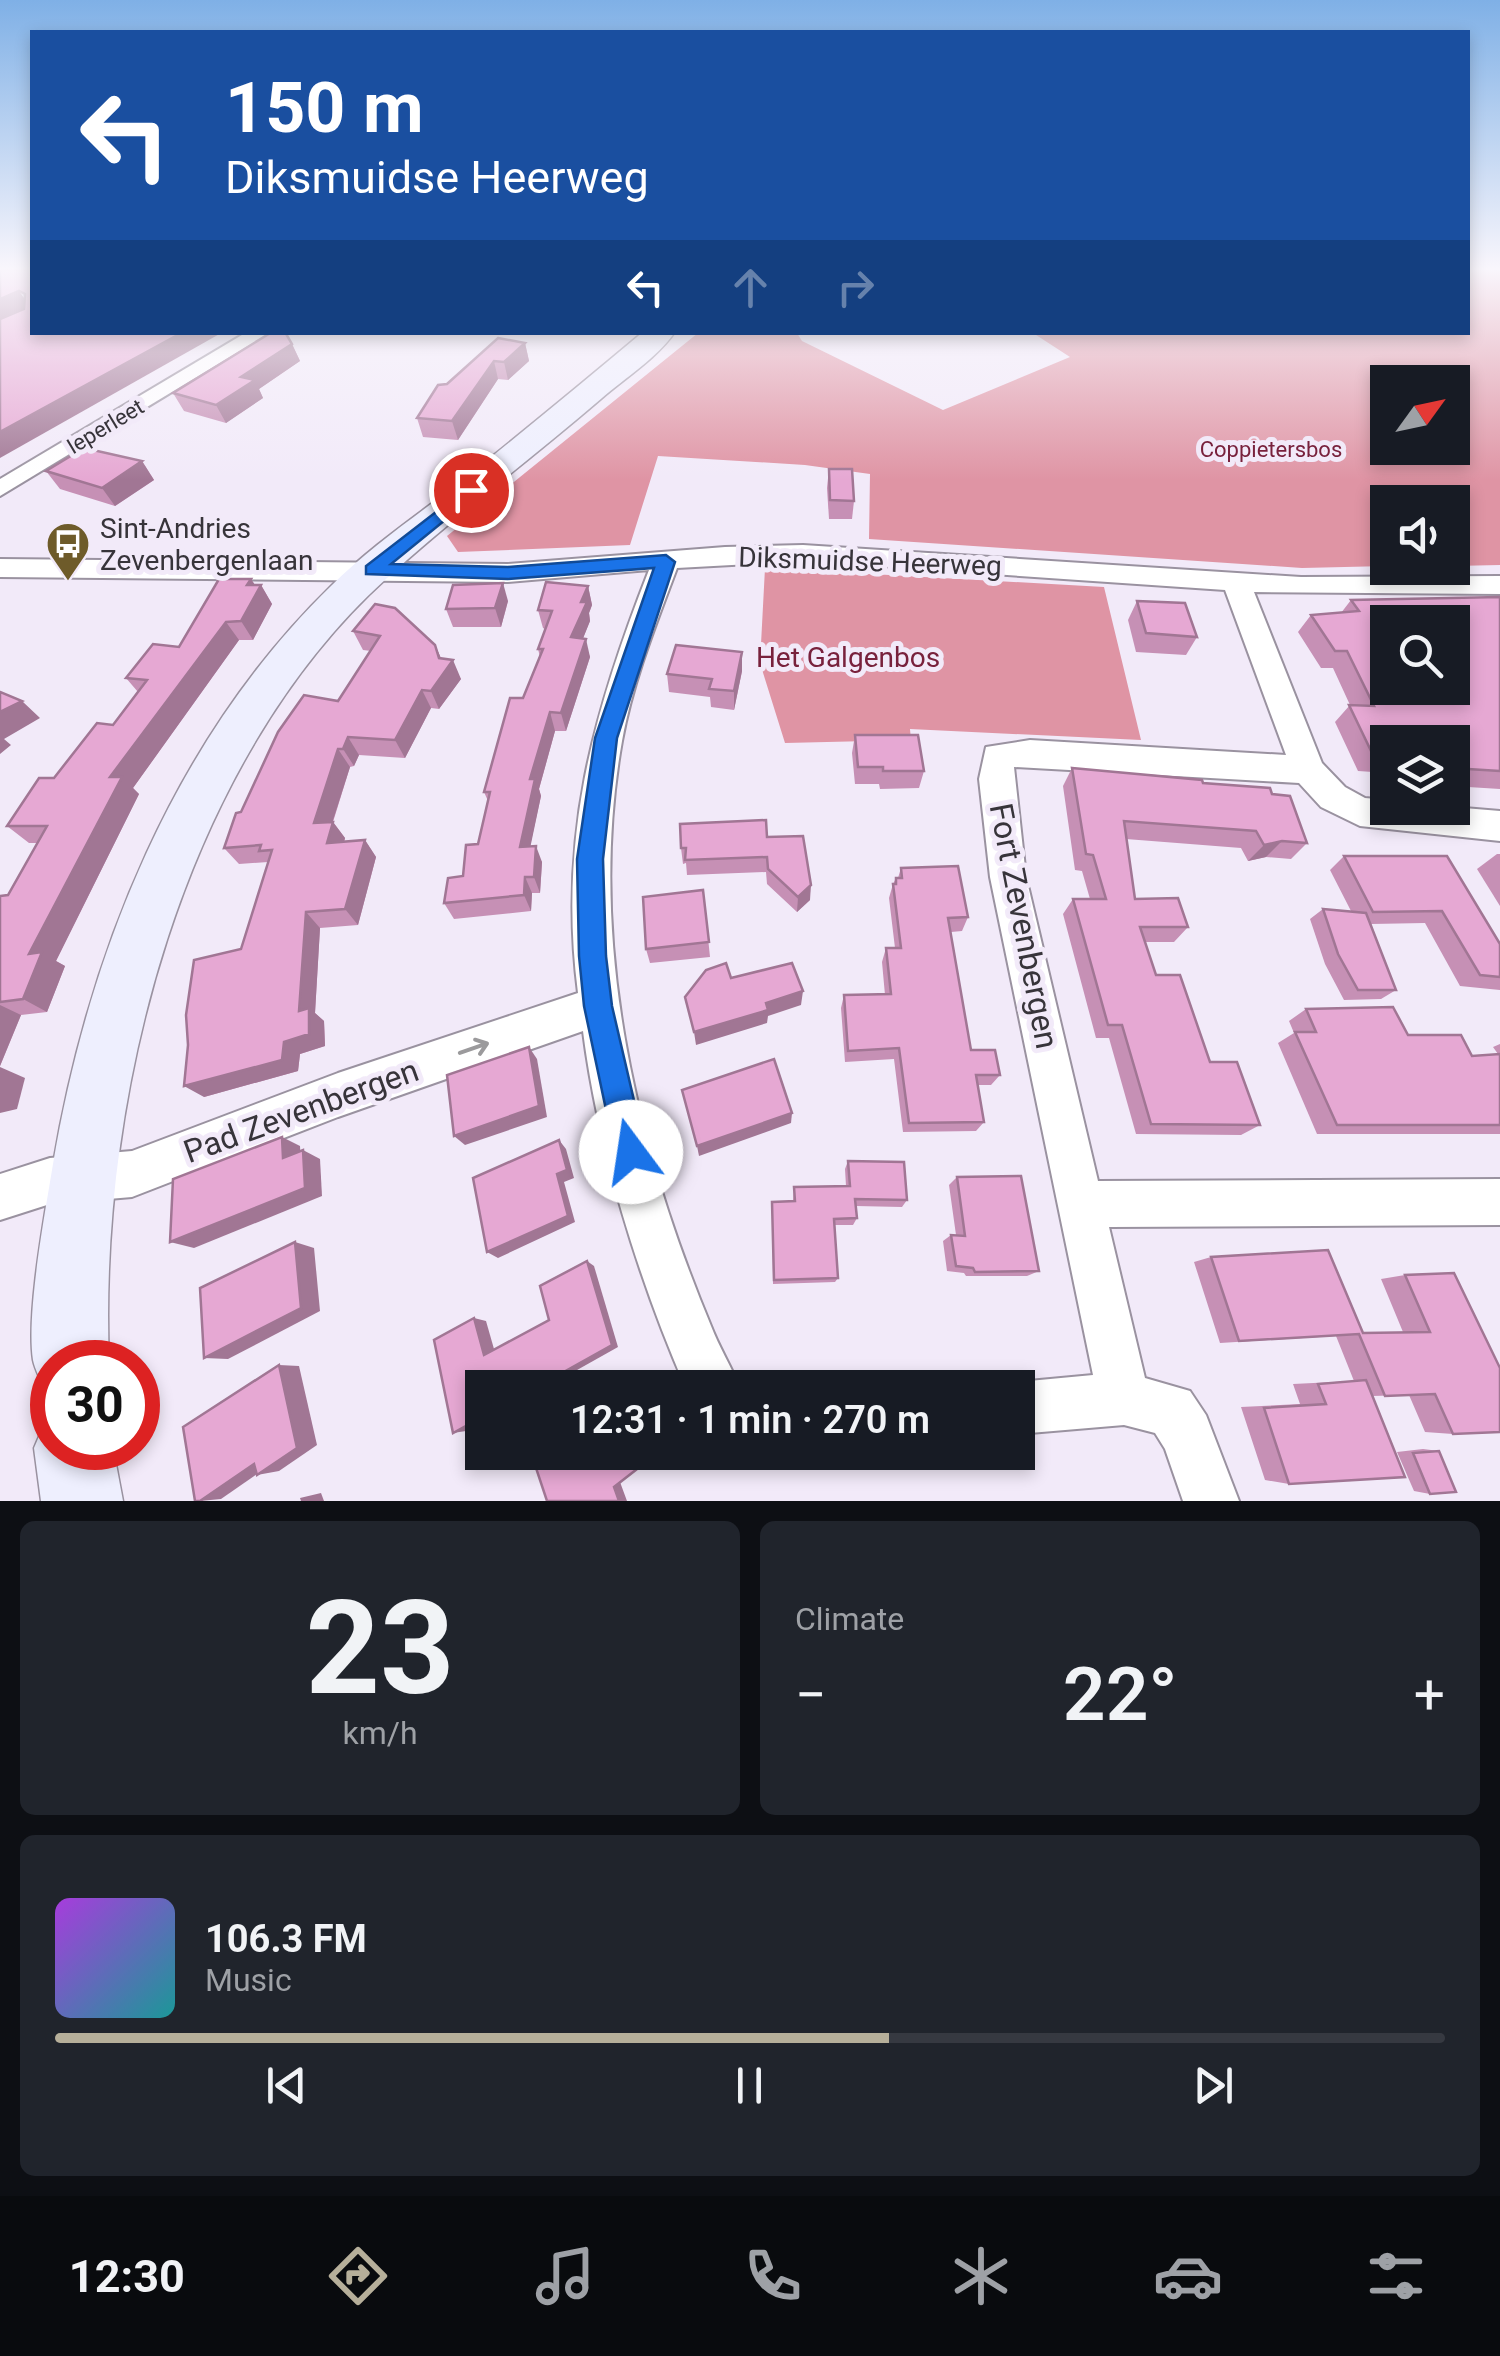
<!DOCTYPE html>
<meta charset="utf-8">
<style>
body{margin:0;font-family:Roboto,sans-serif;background:#20242c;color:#f1f3f6;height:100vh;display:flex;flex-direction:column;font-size:38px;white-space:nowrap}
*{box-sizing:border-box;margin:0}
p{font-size:32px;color:#9ea1a6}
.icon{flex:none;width:55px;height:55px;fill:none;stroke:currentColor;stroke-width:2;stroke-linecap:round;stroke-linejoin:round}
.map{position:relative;height:1501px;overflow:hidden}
.details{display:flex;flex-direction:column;gap:20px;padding:20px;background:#0d0f14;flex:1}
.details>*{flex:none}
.guide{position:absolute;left:30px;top:30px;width:1440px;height:305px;border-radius:0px;box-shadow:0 5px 15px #0003;background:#1a4fa0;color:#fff;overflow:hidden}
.needle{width:65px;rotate:57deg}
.fabs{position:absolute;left:1370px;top:365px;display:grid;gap:20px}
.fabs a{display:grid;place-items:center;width:100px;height:100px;border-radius:0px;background:#171b24;box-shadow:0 5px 15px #0003;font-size:50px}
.speed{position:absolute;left:30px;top:1340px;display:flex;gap:20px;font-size:50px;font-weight:700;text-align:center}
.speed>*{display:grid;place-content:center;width:130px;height:130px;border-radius:50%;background:#171b24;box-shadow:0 5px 15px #0003;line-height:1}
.speed .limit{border:15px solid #d22;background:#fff;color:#111}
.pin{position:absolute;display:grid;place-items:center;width:85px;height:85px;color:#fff;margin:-42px;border:5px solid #fff;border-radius:50%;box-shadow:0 2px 10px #0007}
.me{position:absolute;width:110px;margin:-55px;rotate:346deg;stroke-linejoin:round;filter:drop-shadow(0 0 8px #0008)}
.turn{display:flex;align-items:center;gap:35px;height:210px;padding:0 30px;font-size:45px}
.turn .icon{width:130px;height:130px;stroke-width:2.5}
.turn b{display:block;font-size:70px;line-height:85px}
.lanes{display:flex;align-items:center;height:95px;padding:0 30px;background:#0003;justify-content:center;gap:50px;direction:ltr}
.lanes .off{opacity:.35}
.big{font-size:75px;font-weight:600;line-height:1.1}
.details .tile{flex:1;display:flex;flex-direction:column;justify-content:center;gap:15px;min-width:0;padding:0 35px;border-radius:15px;background:#20242c}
.details .dial{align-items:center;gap:0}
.dial b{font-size:130px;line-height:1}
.song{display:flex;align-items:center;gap:30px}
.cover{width:120px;height:120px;border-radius:15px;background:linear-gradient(135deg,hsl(280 70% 55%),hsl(180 70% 35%))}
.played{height:10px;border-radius:5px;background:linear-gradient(90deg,#b6af9a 60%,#363941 60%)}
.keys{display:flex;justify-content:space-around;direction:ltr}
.heat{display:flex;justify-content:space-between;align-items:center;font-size:55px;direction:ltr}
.details .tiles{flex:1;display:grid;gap:20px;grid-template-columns:1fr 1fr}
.tile:last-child{grid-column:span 2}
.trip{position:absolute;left:465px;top:1370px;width:570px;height:100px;border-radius:0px;background:#171b24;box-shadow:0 5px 15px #0003;font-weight:600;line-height:100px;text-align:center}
.tabs{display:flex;height:160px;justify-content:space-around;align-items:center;background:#090b0e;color:#9ea1a6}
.tabs .icon{width:70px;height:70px}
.tabs .selected{color:#b6af9a}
.tabs b{font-size:45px;color:#f1f3f6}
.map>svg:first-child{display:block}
.forest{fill:#df94a4;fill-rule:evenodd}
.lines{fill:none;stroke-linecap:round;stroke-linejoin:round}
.street-casing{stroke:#9a92a0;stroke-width:4}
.secondary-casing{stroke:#9a92a0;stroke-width:3}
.street{fill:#fff;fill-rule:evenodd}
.secondary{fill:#eeeffe;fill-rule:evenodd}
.wall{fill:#c690b5}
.shaded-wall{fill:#a17694}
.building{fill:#e6a8d3;stroke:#a17694;stroke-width:2.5;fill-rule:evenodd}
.oneway{stroke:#9b9a9c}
.route{fill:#1a73e8;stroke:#114b97;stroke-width:2.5}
.labels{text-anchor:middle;stroke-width:10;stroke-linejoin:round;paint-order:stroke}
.far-street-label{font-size:22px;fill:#37343a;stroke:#f2eaf9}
.far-park-label{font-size:22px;fill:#78213c;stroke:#f2eaf9}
.poi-label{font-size:28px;fill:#37343a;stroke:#f2eaf9;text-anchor:start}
.street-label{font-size:28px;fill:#37343a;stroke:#f2eaf9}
.park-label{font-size:28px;fill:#78213c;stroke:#f2eaf9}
.near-street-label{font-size:32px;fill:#37343a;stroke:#f2eaf9}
</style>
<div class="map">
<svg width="1500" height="1501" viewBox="0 0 1500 1501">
<rect width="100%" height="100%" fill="#f2eaf9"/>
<g class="forest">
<path d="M1468,270H1500V565L1453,566L1452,502H1388L1387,566L1302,568L869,539L870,474L805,465L658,456L630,545L458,552L447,536L698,333H797L802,341L943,410L1070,357L1033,333L1468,332ZM1388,382H1452V448H1388Z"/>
<path d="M765,568L1104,587L1141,740L910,729L911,740L785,743L760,663Z"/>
</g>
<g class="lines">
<defs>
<g id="street">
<path d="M247,332H271L0,496V479Z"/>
<path d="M803,545L1301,577L1500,576V594L1254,592L1322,763L1345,787L1365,798L1388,800V808L1452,807L1500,811V841L1360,826L1321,807L1299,783L1014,767L1026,877L1098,1181L1500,1179V1225L1109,1227L1145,1378L1190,1391L1206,1415L1239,1501H1183L1165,1449L1155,1433L1124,1425L1018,1434V1388H1004L1018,1382L1093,1375L990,877L979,779L986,747L1030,740L1286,755L1225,590L803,561L677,568C656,624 633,681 622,741C587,937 635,1144 711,1326C719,1347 731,1366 740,1388L685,1386C638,1278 598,1148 583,1031L338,1117L132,1197L50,1204L0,1220V1174L50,1158L132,1151L338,1073L578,993C558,837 593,713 649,570L508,582L0,577V559L508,564L725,547Z"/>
</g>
<g id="secondary">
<path d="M643,332H675C657,358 625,378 602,398C531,459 456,515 387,578C183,762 98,1095 109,1362H52V1392L44,1389C41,1380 35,1370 33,1360C26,1313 45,1214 53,1164C89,952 174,739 331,586C369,548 413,518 455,486C518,436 581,384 643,332Z"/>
<path d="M52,1417V1448H113L123,1501H41L34,1448L46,1420Z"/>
</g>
</defs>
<use href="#street" class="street-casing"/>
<use href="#secondary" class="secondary-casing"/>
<use href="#street" class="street"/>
<use href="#secondary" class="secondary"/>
</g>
<g class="wall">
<path d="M525,343L529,361L508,380L498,379L458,440L423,437L417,418L447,384Z"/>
<path d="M292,344L300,361L259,389L263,398L226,423L184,411L173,393Z"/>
<path d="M142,461L154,480L115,506L60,489L46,471Z"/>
<path d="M829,469L854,501L852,519H829L827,488Z"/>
<path d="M251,579L255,585H261L272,604L253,640H239L133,788L139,794L56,961L65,966L47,1012L21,1015L0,1066V896L8,895L38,843H29L7,826L54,778L113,725L138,692L126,678L179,647Z"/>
<path d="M588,586L592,605L589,613L590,621L583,638L590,657L566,731H555L539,789L541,796L530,846L542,862L540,893H532L531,911L454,919L444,903L463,876L478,844L488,801L484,792L540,657L538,649L545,629L543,628L538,610Z"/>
<path d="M1500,597V789L1452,786V742H1388V773L1358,771L1335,722L1350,705L1333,668H1321L1298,632L1311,615L1341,613L1351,600Z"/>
<path d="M508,601L501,627H453L446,609Z"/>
<path d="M1137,601L1197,637L1186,655L1136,652L1128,620Z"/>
<path d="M353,631L435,645L441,658L461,679L439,709L431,708L405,758L359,755L354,766L350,767L333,822L345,838L344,842L365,840L376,857L358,925L320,928L315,1013L324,1021L325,1046L300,1054L298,1071L204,1097L241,949L268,862L239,864L224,848L241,812L338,701L371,651L363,650Z"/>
<path d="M742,671L734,710L711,707L710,697L669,692L667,674Z"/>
<path d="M855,735L924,771L919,788L880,789L879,784H855L852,753Z"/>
<path d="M1072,768L1203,783L1272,794L1307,843L1291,859L1266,857L1248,861L1241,848L1126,839L1135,899L1188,927L1174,942H1145L1156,975L1210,1062L1260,1125L1241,1135L1136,1134L1109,1038H1096L1063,914L1073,899H1090L1082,871L1075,870L1063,786Z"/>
<path d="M767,837L810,900L797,912L767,884L766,872L687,875L686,863L683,864L681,848Z"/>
<path d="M1497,854H1500V906L1477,869Z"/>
<path d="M1344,856L1500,944V990L1460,986L1425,923L1371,924L1396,990L1381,999L1344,1000L1325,964L1310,919L1323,909L1351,911L1330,870Z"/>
<path d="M901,868L968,917L962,931L951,932L971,1050L1000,1075L991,1085H978L984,1122L976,1131L903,1132L894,1059L845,1062L841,1008L844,995H885L882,962L886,948H895L889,898L893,884L896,878H898Z"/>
<path d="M703,890L710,957L650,963L646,949Z"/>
<path d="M1306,1009L1408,1035L1472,1056L1498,1054L1493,1047L1500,1044V1134H1317L1278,1043L1294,1033L1289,1021Z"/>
<path d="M848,1161L907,1200L902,1207L856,1206L857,1218L853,1225H835L838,1278L835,1282L773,1284L772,1202L793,1201L794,1187L846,1186L845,1169Z"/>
<path d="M957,1177L1039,1271L1027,1276H966L964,1273L947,1271L943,1241L951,1235H956L949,1185Z"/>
<path d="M1211,1257L1363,1333L1403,1332L1381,1279L1405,1275L1454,1273L1453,1434L1425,1432L1409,1395L1372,1396L1289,1484L1265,1480L1241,1407L1300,1404L1293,1384L1354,1381L1336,1336L1220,1343L1194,1262Z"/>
<path d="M1423,1449L1439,1451L1430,1494L1414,1491L1397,1452Z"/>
</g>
<g class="shaded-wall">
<path d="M19,291L31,308L0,321V299Z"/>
<path d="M183,332H223L0,458V432Z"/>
<path d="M525,343L529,361L508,380L504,362Z"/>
<path d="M292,344L300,361L259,389L263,398L226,423L216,405L241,377Z"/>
<path d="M494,361L498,379L458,440L452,421Z"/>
<path d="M142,461L154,480L115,506L102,488Z"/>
<path d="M251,579L258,590L261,585L272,604L253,640L241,621L247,585Z"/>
<path d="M503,583L508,601L501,627L495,608Z"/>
<path d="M588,586L592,605L589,613L590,621L576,656L571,637L581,602Z"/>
<path d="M226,622L239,640L133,788L139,794L56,961L65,966L47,1012L23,999L29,954L110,777Z"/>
<path d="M586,639L590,657L566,731L561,713Z"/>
<path d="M435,645L443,663L453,660L461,679L439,709L431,691L439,658Z"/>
<path d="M742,652V671L734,710V691Z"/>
<path d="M422,690L431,708L405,758L395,740Z"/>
<path d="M22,701L40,718L4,739L11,745L0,754V712Z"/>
<path d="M550,712L555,731L539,789L541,796L527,863L520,847L530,779Z"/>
<path d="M348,737L359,755L354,766L343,749Z"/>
<path d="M338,749L350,767L327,839L314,823Z"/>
<path d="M333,822L345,838L340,859L327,843Z"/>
<path d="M365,840L376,857L358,925L345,909Z"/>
<path d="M1282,841L1266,857L1248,861L1264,845Z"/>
<path d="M536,846L542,862L540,893L534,877Z"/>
<path d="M525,877L532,893L531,911L524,895Z"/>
<path d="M811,885L810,900L797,912L798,897Z"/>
<path d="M306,912L320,928L315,1013L324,1021L325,1046L300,1054L298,1071L204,1097L184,1086L284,1042L299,1011Z"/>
<path d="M803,991L801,1005L768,1016L767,1023L696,1045L694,1032L766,1003Z"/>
<path d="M0,1005L21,1015L0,1066Z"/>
<path d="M529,1047L537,1059L547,1117L465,1145L454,1136Z"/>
<path d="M0,1067L25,1078L17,1109L0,1113Z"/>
<path d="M792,1113L791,1123L699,1156L697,1146Z"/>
<path d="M282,1137L300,1146L301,1167L283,1158Z"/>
<path d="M559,1140L566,1149L574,1178L564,1182L575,1222L498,1258L487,1252L557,1174Z"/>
<path d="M303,1150L320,1159L322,1196L194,1248L170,1242Z"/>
<path d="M295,1242L314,1248L320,1311L228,1359L204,1358Z"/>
<path d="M587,1261L594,1266L618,1347L545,1388H535Z"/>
<path d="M474,1318L486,1321L496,1356L484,1355Z"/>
<path d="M279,1365L299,1366L317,1445L279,1471L257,1475Z"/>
<path d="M482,1417V1422L466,1431L453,1433Z"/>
<path d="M654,1452H658L620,1482L627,1501H619L614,1487Z"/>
<path d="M277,1460L221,1499L200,1501L254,1464Z"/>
<path d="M321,1493L324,1501H301L300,1498Z"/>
</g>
<g class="building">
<path d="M0,270H32V332H183L0,432V319L24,309L25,294L19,291L0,299Z"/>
<path d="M272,332H285L292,344L241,377L255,380L216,405L173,393Z"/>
<path d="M498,338L525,343L504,362L494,361L452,421L417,418L438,385L447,384Z"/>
<path d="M84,448L142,461L102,488L46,471Z"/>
<path d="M829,469H852L854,501L830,500Z"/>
<path d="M219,579H251L247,585H261L241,621L226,622L110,777H122L29,954L42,952L23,999L0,1002V896L8,895L47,826H7L39,778H54L97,723L113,725L147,680L126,678L153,644L179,647Z"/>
<path d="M546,582L588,586L581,602H587L571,637L586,639L561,713L550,712L530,779H535L520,847L536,846L534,877H525L524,895L444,903L448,878L463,876L466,845L478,844L490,792H484L510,698H523L543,649H538L552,611L538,610Z"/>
<path d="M503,583L495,608L446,609L453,585Z"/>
<path d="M1500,597V771L1452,768V742H1388V756L1373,755L1349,705L1374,706L1347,651H1335L1311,615L1359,611L1351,600ZM1388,622H1452V688H1388Z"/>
<path d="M1137,601L1185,603L1197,637L1146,633Z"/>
<path d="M375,604L395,608L435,645L439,658L453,660L431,691L422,690L395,740L348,737L343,749H338L314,823L333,822L327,843L365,840L345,909L306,912L299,1011L309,1008V1034L284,1042L282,1060L184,1086L188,1045L186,1015L194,960L241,949L272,850L259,851L261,845L224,848L236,813L241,812L278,732L304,695L338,701L380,636L353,631Z"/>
<path d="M676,645L742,652L734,691L709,689L712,679L667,674Z"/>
<path d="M0,692L22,701L0,712Z"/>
<path d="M855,735H918L924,771H883V767H858Z"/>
<path d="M1072,768L1202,780L1203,783L1270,788L1272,794L1290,796L1307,843L1282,841L1264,845L1256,831L1124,821L1135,899L1178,898L1188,927H1140L1156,975H1180L1210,1062H1237L1260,1125L1151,1124L1122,1025H1108L1073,899H1106L1093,855L1086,854Z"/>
<path d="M766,820L767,837L803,836L811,885L798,897L768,869L767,857L685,860L686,848H681L680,824Z"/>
<path d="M1344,856H1447L1500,944V977L1480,975L1442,911L1373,912Z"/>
<path d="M958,866L968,917L948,918L971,1050H995L1000,1075H976L984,1122L909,1123L899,1048L848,1051L844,995L891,994L886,948H901L893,884H896V878H902L901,868Z"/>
<path d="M703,890L709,942L646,949L643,897Z"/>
<path d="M1323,909L1366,913L1396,990H1358L1338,954Z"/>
<path d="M726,963L731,978L792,963L803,991L766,1003L768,1010L694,1032L685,997L706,970Z"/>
<path d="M1393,1007L1408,1035H1461L1472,1056L1500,1054V1125H1337L1295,1032H1316L1306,1009Z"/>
<path d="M529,1047L539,1106L454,1136L447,1075Z"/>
<path d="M774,1059L792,1113L697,1146L682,1090Z"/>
<path d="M282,1137L283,1158L303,1150L305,1188L170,1242L173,1179Z"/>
<path d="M559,1140L567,1170L557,1174L568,1216L487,1252L473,1178Z"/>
<path d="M848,1161L904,1162L907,1200L855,1199L857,1218L834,1219L838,1278L774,1280L772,1202L795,1201L794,1187L850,1186Z"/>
<path d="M1021,1176L1039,1271L975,1272L973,1268L956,1266L951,1235L965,1236L957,1177Z"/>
<path d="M295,1242L301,1308L204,1358L200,1288Z"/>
<path d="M1328,1250L1363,1333L1430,1332L1405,1275L1454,1273L1500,1368V1432L1453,1434L1435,1394L1385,1396L1359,1334L1239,1341L1211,1257Z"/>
<path d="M587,1261L612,1345L535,1388H482V1417L453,1433L434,1340L474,1318L484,1355L549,1320L540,1286Z"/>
<path d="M279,1365L297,1448L257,1475L254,1464L200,1501H195L183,1427Z"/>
<path d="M1366,1380L1405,1477L1289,1484L1264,1408L1326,1404L1318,1384Z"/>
<path d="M1439,1451L1456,1492L1430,1494L1413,1453Z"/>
<path d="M552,1452H654L655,1455L614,1487L619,1501H547L535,1465Z"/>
</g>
<defs><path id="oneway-shaft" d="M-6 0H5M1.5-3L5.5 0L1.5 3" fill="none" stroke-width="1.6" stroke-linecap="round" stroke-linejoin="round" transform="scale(2.5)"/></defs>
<use class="oneway" href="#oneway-shaft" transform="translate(474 1048) rotate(-19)"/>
<linearGradient id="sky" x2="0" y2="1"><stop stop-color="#7fb0e6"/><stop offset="0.56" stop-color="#f9f6fc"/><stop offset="1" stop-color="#f9f6fc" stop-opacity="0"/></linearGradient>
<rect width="1500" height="480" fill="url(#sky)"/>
<path class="route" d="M471,485L477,487V494L391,564L508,567L666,555L675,562L617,738L603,859L606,956L612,1006L646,1152L642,1163L631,1168L620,1163L615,1152L584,1006L579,956L577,859L595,738L654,568L508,579L366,574V566Z"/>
<defs>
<symbol id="bus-pin" viewBox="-11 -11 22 30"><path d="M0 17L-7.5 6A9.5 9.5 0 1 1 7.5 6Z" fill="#6e5b2a" stroke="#f2eaf9"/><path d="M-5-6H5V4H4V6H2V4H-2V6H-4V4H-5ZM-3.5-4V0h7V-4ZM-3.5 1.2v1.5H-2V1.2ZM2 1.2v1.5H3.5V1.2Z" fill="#fff"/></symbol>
</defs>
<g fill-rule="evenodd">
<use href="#bus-pin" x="43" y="519" width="50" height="68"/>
</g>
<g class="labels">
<g class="far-street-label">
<text transform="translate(105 426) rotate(-31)" y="8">Ieperleet</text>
</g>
<g class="far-park-label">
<text x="1271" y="457">Coppietersbos</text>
</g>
<g class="poi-label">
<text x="100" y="538">Sint-Andries<tspan x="100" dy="32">Zevenbergenlaan</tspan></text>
</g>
<g class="street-label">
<text transform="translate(870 561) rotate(2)" y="10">Diksmuidse Heerweg</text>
</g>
<g class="park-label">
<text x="848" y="667">Het Galgenbos</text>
</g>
<g class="near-street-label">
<text transform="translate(1024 926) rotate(79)" y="11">Fort Zevenbergen</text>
<text transform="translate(301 1111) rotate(-20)" y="11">Pad Zevenbergen</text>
</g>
</g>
</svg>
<div class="fabs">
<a><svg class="needle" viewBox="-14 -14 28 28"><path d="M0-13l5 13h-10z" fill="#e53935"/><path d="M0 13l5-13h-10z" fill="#9ea1a6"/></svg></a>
<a><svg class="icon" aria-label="sound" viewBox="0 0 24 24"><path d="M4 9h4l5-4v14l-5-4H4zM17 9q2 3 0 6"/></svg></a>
<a><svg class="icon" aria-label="search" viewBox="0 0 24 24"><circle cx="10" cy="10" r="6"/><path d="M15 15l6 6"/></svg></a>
<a><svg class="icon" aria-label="layers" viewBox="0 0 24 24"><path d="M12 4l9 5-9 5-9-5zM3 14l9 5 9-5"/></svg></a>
</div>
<div class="speed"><div class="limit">30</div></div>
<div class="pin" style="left:471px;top:490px;background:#d93025"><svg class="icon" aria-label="arrive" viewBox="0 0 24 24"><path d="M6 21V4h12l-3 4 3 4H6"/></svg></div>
<svg class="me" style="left:631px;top:1152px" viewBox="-20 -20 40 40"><circle r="19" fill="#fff"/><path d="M0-13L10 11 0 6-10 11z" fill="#1a73e8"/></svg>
<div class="trip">12:31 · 1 min · 270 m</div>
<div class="guide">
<div class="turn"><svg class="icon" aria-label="left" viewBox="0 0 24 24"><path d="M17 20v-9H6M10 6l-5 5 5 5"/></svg><div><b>150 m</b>Diksmuidse Heerweg</div></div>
<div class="lanes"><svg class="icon" aria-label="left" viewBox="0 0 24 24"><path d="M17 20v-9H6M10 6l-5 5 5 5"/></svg><svg class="icon off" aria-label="ahead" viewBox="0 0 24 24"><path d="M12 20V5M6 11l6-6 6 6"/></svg><svg class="icon off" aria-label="right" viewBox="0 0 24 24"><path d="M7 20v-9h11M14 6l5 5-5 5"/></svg></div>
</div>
</div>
<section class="details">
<div class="tiles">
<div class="tile dial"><b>23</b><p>km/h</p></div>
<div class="tile"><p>Climate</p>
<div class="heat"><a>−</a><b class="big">22°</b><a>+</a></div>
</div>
<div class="tile">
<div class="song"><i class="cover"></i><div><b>106.3 FM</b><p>Music</p></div></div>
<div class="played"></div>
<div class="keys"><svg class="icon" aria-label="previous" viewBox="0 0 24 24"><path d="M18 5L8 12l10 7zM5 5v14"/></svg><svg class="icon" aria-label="pause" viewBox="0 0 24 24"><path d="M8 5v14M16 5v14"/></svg><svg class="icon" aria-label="next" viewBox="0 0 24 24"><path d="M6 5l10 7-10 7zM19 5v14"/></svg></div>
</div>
</div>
</section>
<nav class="tabs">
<b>12:30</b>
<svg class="icon selected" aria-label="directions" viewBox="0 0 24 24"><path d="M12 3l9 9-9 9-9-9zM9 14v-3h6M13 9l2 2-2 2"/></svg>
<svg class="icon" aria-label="music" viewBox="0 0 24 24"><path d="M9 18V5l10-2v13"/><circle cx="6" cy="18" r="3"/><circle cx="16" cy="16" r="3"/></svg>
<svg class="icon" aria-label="phone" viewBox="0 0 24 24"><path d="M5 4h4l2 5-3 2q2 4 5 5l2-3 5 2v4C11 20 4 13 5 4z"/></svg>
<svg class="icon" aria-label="climate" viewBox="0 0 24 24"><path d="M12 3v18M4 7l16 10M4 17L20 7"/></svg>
<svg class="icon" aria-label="car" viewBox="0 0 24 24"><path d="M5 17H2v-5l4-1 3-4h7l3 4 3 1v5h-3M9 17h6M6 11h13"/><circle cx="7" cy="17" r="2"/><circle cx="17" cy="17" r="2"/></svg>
<svg class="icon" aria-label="filters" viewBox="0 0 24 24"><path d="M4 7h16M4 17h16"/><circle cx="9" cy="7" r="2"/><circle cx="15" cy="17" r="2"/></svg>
</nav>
